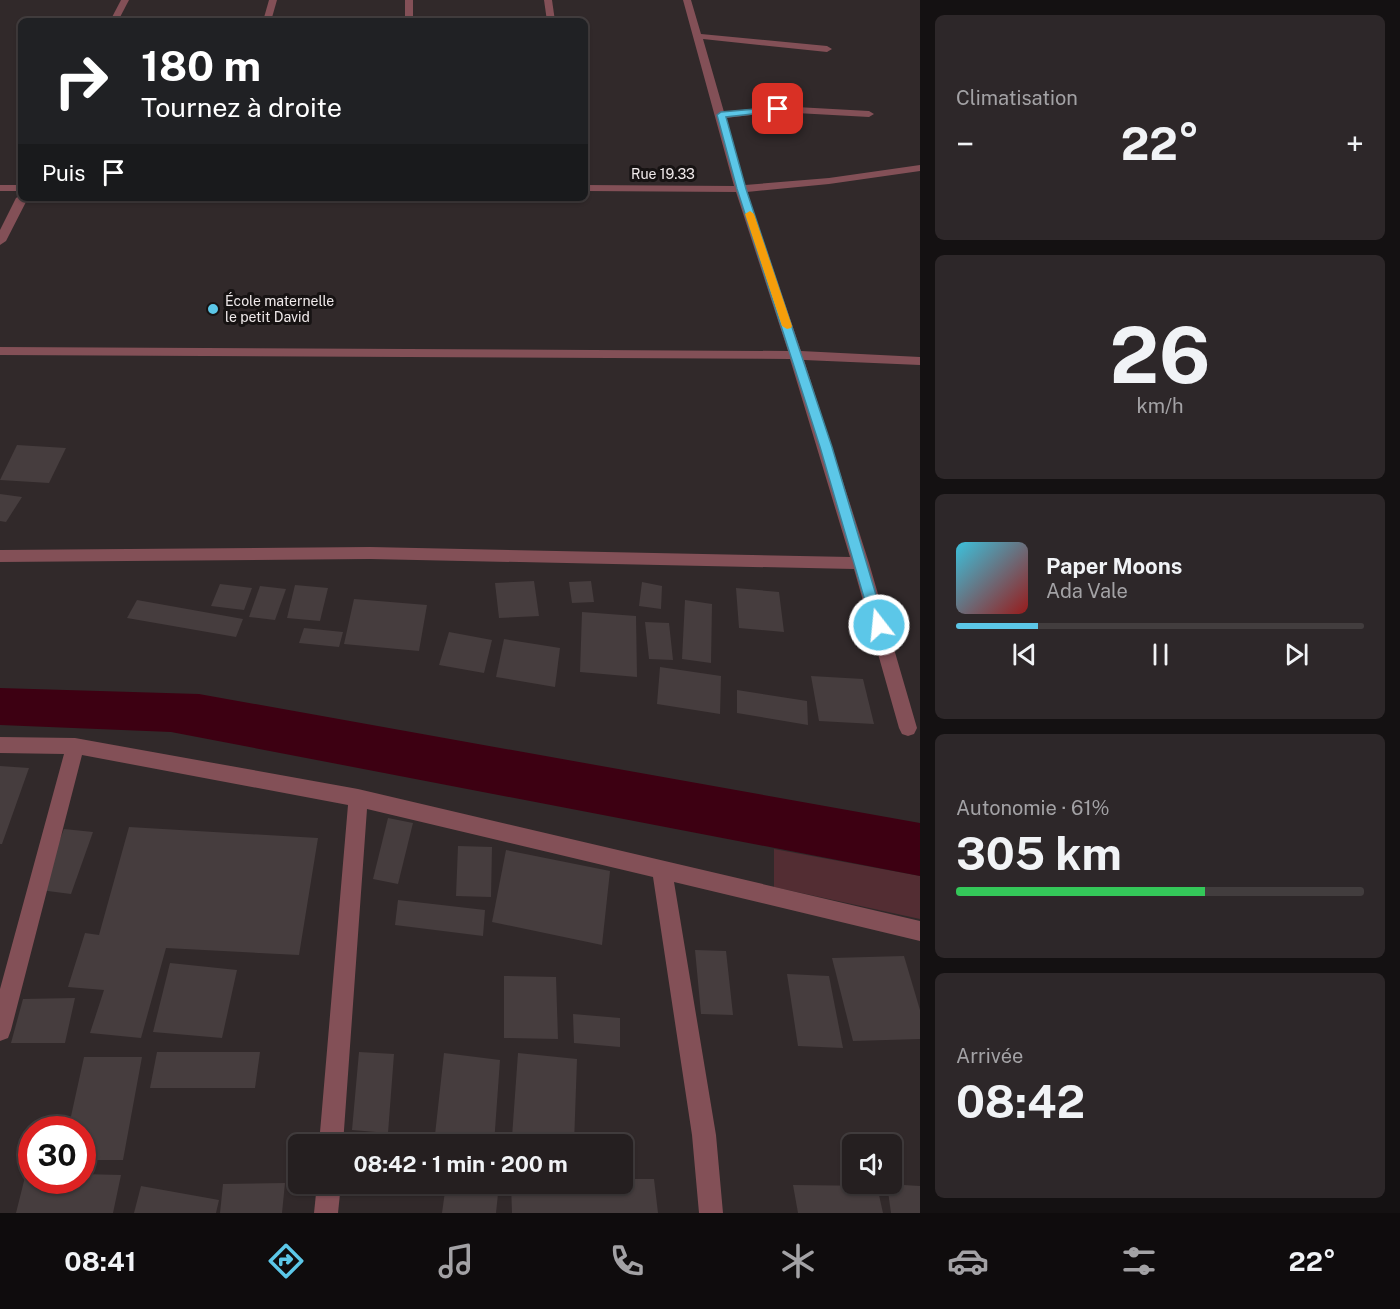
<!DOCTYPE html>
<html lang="fr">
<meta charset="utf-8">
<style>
body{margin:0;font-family:"Public Sans",sans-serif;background:#2d2729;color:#f1f3f6;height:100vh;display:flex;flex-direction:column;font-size:22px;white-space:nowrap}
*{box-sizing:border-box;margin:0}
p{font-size:20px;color:#a3a2a5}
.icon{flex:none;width:33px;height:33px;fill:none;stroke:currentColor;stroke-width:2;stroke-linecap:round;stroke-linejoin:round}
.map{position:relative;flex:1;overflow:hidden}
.side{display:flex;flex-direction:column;gap:15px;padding:15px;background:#141112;width:480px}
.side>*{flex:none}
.hud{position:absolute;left:18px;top:18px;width:570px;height:183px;border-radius:9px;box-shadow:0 2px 4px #0004,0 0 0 2px #423d3e;background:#202124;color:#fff;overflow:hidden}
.buttons{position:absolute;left:842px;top:1134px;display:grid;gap:12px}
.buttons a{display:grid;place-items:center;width:60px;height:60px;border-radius:9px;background:#251f20;box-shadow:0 2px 4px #0004,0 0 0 2px #423d3e;font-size:30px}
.speed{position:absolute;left:18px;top:1116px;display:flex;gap:12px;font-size:30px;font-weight:700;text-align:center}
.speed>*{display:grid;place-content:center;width:78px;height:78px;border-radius:50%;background:#251f20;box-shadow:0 2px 4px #0004,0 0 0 2px #423d3e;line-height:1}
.speed .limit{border:9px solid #d22;background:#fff;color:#111}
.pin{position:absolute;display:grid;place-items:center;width:51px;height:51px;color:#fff;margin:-26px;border-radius:12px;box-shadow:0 3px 9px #0006}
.me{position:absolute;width:66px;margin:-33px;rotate:344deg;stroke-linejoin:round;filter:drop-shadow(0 0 4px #0008)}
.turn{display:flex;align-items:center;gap:21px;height:126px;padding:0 24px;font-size:27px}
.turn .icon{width:78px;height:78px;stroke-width:2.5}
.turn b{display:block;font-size:42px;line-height:51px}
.then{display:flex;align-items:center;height:57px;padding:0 24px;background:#0003;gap:12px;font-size:22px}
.big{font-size:45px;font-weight:700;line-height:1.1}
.side .card{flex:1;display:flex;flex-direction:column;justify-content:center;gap:9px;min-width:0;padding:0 21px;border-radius:9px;background:#2d2729}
.side .dial{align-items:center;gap:0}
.dial b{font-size:78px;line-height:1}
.song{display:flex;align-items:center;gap:18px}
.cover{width:72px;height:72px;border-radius:9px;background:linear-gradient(135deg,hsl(190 70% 55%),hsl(0 70% 35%))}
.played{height:6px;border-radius:3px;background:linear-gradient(90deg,#5cc7e8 20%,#423d3e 20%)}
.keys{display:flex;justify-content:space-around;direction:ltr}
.heat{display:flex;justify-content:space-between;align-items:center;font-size:33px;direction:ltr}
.charge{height:9px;border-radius:4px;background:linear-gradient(90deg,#34c759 61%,#423d3e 0)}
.trip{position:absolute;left:288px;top:1134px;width:345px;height:60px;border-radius:9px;background:#251f20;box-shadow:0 2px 4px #0004,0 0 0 2px #423d3e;font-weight:700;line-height:60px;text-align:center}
.tab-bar{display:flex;height:96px;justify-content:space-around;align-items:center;background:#0f0c0d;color:#a3a2a5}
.tab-bar .icon{width:42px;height:42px}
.tab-bar .selected{color:#5cc7e8}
.tab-bar b{font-size:27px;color:#f1f3f6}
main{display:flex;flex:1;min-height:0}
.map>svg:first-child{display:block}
.green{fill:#532d33}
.water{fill:#3d0012}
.building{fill:#463d3e}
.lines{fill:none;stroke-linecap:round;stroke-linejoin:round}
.minor{fill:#835057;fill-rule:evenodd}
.tertiary{fill:#835057;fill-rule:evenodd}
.route{fill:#5cc7e8;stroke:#3c8197;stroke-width:1.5}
.slow{fill:#f59e0b}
.poi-dot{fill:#5cc7e8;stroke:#171313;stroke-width:2}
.labels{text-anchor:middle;stroke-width:6;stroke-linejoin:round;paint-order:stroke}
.far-street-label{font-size:14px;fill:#f0eaeb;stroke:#171313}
.far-poi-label{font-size:14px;fill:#f0eaeb;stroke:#171313;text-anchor:start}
</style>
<main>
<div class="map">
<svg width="920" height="1213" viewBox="0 0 920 1213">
<rect width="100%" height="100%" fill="#31292a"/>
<path class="green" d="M774,849L920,876V919L774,887Z"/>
<path class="water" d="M0,688L199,694L920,823V876L171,732L0,725Z"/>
<g class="building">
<path d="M17,445L66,448L49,483L0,480Z"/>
<path d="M0,494L22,497L6,522L0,521Z"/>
<path d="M534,581L539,616L499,618L495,583Z"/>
<path d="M591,581L594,602L572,603L569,582Z"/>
<path d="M642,582L662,586L661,609L639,606Z"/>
<path d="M220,584L252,588L244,610L211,606Z"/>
<path d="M295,585L328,588L320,621L287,618Z"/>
<path d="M260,586L286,589L275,620L249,617Z"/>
<path d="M736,588L779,592L784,632L739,628Z"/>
<path d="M354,599L427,605L419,651L344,644Z"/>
<path d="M137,600L243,619L236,637L127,618Z"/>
<path d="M685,600L712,604L711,663L682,659Z"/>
<path d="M582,612L636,616L637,677L580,672Z"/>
<path d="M645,622L669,623L673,660L649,659Z"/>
<path d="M304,628L343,632L339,647L299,643Z"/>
<path d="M449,632L492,640L484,673L439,665Z"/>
<path d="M504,639L560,648L555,687L496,677Z"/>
<path d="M660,667L721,676L720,714L657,704Z"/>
<path d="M811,676L863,679L874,724L819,721Z"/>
<path d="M737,690L807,701L808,725L737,713Z"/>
<path d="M0,766L29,768L2,844H0Z"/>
<path d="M388,818L413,823L398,884L373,879Z"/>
<path d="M129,827L318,838L299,955L166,948L141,1038L90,1033L104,990L68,987L85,933L99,935Z"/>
<path d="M64,829L93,832L71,894L40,890Z"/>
<path d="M458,846L492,847L491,897L456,896Z"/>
<path d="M506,850L610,871L602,945L492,922Z"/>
<path d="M398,900L485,910L483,936L395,925Z"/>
<path d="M695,950L726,951L733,1015L701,1014Z"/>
<path d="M904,956L920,1010V1039L853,1041L832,958Z"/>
<path d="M170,963L237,970L222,1038L153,1032Z"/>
<path d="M787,974L829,976L843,1048L798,1046Z"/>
<path d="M504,976L556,977L558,1039L504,1038Z"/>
<path d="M75,998L65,1043H11L23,999Z"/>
<path d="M573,1014L620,1018V1047L574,1043Z"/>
<path d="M157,1052H260L255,1088H150Z"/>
<path d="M359,1052L394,1054L388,1133L352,1130Z"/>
<path d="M444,1053L500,1060L494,1144H434Z"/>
<path d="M518,1053L577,1059L574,1144L512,1137Z"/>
<path d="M84,1057H142L123,1160H82V1130H68Z"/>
<path d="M26,1173H32V1180H82V1174L121,1175L113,1213H16Z"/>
<path d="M622,1179H654L658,1213H512L511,1184H622Z"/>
<path d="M285,1183L282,1213H220L223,1184Z"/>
<path d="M446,1184H499L496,1213H442Z"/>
<path d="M887,1184L920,1186V1213H891Z"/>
<path d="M793,1185L877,1186L883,1213H798Z"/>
<path d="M141,1186L219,1200L216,1213H134Z"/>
</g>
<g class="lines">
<g class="minor">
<path d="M269,0H277L271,21H263Z"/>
<rect x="405" y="0" width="8" height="21"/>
<path d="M544,0H552L555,21H547Z"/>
<path d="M683,0H691L701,34L827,46L832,49L827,52L703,39L724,112L778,106L869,111L874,114L869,117L778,112L726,118L745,185L829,178L920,165V171L829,184L747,192L801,351L920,357V365L804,360L869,563L917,728L914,734L908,736L902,734L899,728L854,569L370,559L0,562V550L370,547L850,557L790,359L0,355V347L788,351L736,192L585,191V185L734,186Z"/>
<rect x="0" y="185" width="21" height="6"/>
<path d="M0,737L75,738L358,789L920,921V941L674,882L716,1135L723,1213H699L692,1135L653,877L367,809L343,1144H319L348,805L82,755L11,1030L8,1038L0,1041V989L64,754L0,753Z"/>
<path d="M317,1184H341L338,1213H314Z"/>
</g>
<g class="tertiary">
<path d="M121,0H129L118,21H110Z"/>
<path d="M21,195V198H28L6,241L0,245V230L16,198Z"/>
</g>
</g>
<path class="route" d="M778,107L782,109L781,111L726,117L746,189L832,447L885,625L883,629H874L872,625L820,447L737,189L717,115L721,112Z"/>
<path class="slow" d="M750,211L754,214L792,326L791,328L787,329L782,326L745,214Z"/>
<circle class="poi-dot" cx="213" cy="309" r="6"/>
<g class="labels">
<g class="far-street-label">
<text x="663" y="179">Rue 19.33</text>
</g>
<g class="far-poi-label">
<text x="225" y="306">École maternelle<tspan x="225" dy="16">le petit David</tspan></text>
</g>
</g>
</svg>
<div class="buttons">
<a><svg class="icon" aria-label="sound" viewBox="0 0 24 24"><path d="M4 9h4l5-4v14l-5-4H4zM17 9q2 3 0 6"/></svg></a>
</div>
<div class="speed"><div class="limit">30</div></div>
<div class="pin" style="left:778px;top:109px;background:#d93025"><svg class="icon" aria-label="arrive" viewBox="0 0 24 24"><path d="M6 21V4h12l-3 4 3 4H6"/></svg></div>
<svg class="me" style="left:879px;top:625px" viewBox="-20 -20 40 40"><circle r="17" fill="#5cc7e8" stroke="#fff" stroke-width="3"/><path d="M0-11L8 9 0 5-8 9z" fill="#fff"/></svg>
<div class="trip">08:42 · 1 min · 200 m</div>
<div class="hud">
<div class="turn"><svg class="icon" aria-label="right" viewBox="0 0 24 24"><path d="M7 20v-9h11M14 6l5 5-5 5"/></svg><div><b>180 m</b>Tournez à droite</div></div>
<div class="then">Puis<svg class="icon" aria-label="arrive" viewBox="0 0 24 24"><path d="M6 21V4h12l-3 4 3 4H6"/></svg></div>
</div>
</div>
<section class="side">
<div class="card"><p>Climatisation</p>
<div class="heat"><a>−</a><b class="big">22°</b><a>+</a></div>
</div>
<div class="card dial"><b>26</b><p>km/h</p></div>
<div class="card">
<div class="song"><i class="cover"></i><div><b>Paper Moons</b><p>Ada Vale</p></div></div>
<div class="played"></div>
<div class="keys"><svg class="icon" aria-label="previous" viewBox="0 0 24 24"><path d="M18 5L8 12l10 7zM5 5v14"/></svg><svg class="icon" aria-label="pause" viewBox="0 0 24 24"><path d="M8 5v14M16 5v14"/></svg><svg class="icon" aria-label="next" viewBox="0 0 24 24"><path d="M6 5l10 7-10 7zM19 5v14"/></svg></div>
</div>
<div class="card"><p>Autonomie · 61%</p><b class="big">305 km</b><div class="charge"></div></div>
<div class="card"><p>Arrivée</p><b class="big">08:42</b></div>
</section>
</main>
<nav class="tab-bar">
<b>08:41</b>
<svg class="icon selected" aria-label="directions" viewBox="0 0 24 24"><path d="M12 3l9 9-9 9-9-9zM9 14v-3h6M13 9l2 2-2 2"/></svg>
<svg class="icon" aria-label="music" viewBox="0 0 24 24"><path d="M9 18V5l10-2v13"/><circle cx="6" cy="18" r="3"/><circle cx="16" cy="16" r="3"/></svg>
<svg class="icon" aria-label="phone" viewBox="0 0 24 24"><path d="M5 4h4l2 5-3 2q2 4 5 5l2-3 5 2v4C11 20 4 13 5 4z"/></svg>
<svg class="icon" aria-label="climate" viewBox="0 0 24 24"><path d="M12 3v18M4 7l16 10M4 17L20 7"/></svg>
<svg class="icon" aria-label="car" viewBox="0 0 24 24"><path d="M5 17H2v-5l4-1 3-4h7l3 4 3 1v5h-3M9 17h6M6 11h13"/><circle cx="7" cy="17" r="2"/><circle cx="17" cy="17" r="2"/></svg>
<svg class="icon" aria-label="filters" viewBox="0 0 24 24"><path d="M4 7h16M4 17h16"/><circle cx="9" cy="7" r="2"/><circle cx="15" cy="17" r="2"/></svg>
<b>22°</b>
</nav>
